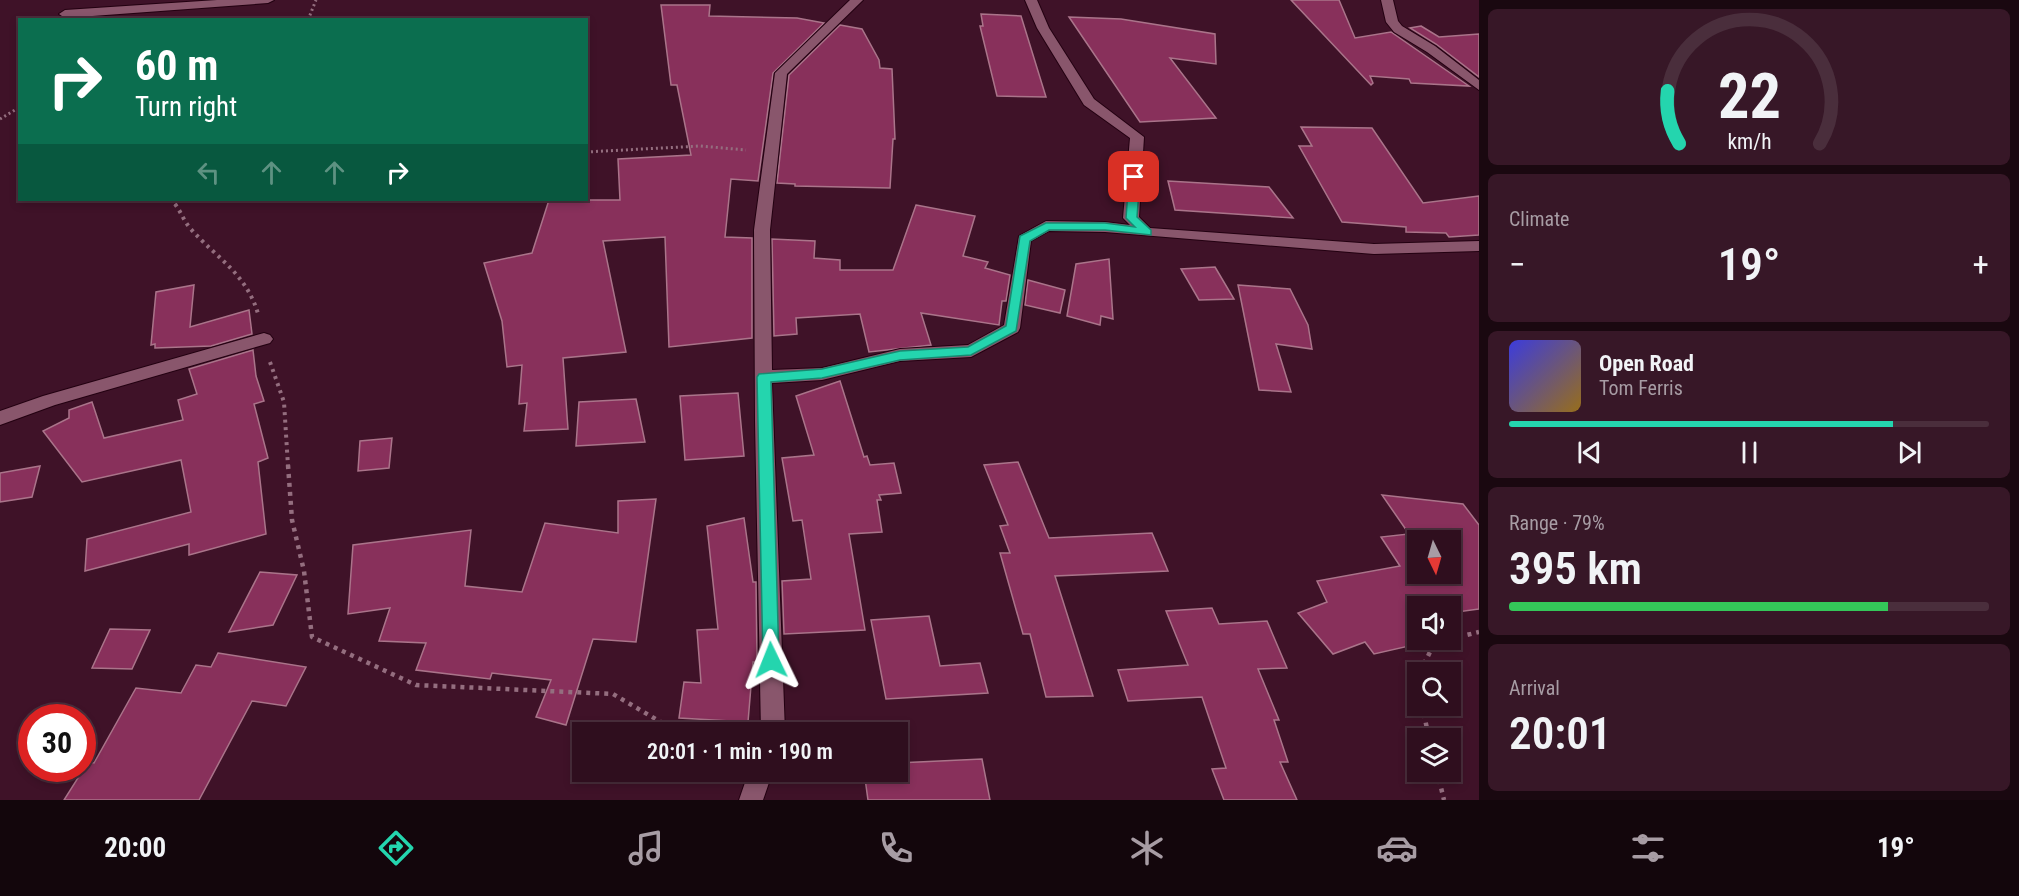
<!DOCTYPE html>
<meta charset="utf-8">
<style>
body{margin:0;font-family:"Roboto Condensed",sans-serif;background:#371727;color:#f1f3f6;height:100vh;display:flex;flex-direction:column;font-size:22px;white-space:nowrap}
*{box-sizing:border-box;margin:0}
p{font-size:20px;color:#a79ca4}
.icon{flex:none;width:33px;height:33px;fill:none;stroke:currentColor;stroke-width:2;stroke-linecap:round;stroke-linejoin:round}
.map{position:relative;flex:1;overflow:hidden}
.panel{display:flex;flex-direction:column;gap:9px;padding:9px;background:#1a0810;width:540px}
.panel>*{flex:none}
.guide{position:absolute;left:18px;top:18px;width:570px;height:183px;border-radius:0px;box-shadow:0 3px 9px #0003,0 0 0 2px #4a2e3c;background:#0b6e4f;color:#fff;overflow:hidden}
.needle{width:39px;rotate:175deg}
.fabs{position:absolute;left:1407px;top:530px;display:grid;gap:12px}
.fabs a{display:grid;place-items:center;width:54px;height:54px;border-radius:0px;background:#2f0e1e;box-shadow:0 3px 9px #0003,0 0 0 2px #4a2e3c;font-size:30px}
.speed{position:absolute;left:18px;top:704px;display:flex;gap:12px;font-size:30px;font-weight:700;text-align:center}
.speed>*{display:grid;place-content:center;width:78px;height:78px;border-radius:50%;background:#2f0e1e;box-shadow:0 3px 9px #0003,0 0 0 2px #4a2e3c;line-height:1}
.speed .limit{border:9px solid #d22;background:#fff;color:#111}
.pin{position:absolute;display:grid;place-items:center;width:51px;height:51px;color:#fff;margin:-26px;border-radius:12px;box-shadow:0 3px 9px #0006}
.me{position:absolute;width:66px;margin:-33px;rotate:358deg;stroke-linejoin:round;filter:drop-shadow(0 0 4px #0008)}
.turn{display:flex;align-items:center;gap:21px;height:126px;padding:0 18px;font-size:27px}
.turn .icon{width:78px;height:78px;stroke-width:2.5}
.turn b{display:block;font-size:42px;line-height:51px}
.lanes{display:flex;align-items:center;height:57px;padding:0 18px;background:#0003;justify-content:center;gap:30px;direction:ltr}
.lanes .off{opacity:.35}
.big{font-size:45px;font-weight:600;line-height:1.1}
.panel .widget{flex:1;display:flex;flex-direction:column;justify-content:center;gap:9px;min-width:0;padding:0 21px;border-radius:9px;background:#371727}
.panel .dial{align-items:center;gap:0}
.dial svg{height:156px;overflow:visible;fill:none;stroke:#4a2e3c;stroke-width:7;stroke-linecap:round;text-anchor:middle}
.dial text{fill:#f1f3f6;stroke:none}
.song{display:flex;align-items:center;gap:18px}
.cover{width:72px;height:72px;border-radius:9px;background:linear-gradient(135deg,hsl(240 70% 55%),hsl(40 70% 35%))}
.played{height:6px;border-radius:3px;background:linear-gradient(90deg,#24d5ae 80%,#4a2e3c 80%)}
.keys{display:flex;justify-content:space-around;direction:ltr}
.heat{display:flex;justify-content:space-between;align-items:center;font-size:33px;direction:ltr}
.charge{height:9px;border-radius:4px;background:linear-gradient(90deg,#34c759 79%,#4a2e3c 0)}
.trip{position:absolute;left:572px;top:722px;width:336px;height:60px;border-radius:0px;background:#2f0e1e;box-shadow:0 3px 9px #0003,0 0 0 2px #4a2e3c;font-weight:600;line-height:60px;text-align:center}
.menu{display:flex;height:96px;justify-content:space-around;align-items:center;background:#13060c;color:#a79ca4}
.menu .icon{width:42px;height:42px}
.menu .selected{color:#24d5ae}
.menu b{font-size:27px;color:#f1f3f6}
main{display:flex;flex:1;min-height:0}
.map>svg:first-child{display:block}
.building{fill:#88305b;stroke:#aa748a;stroke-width:1.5;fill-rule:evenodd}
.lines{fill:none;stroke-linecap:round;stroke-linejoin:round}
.minor-casing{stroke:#230011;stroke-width:2}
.path-far2{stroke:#946e7f;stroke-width:3;stroke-dasharray:2 3;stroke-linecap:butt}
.path-far1{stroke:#946e7f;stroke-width:4;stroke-dasharray:3 4.5;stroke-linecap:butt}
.path{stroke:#946e7f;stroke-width:4.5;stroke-dasharray:4 5;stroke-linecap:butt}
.minor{fill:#89566c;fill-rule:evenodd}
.route{fill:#24d5ae;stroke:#178a71;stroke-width:1.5}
</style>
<main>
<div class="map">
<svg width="1479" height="800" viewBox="0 0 1479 800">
<rect width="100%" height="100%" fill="#3f1228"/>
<g class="building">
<path d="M1291,0H1339L1355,38L1391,32L1469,86L1411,83L1409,79L1370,76L1373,83L1371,85Z"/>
<path d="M661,5H710L709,16L797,18L824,23L773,73L758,181L731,179L725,237L752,238V338L669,347L665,237L603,241L626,352L563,358L568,429L524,431L527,403L519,404L522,365L507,367L502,321L484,263L532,253L549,200H620L618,159L691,155L677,85H671Z"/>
<path d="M981,14L1021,16L1046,97L997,96L980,26H983Z"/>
<path d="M1069,17L1121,19L1215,34L1216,64L1170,58L1216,118L1140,122Z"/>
<path d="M840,25L862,29L879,60L880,68L892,69L895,139H893L890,188L795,186V184L777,183L789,75Z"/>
<path d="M1421,26L1439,37L1479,34V77L1436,44L1410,28Z"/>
<path d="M1301,127L1372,128L1423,203L1479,196V235L1449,237L1446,233L1406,232V227L1342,222L1299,146H1312Z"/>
<path d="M1168,181L1269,187L1293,218L1175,210Z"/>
<path d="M916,205L975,216L963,256L988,262L985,268L1010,275L1006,301H1002L999,325L921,313L931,345L869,352L860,314L796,318L797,334L774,336L772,239L815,241L814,258L840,260V270H893Z"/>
<path d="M1109,259L1113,319L1101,316L1100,325L1067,316L1076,264Z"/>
<path d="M1215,267L1234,299L1199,300L1181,269Z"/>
<path d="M1028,280L1065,290L1060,313L1025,305Z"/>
<path d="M194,285L190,327L249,310L252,334L211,346L155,348V344L151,345L156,292Z"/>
<path d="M1238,285L1290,289L1308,325L1312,349L1276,344L1291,392L1259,390Z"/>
<path d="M253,350L256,376L264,401L254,404L268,458L258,462L266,534L189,555V544L85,571L87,539L191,512L181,460L82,482L43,431L69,418V410L92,402L104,438L183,420L178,400L197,394L189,369Z"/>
<path d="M840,381L864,457L867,456L870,465L894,463L901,493L879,495L881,500H877L882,532L849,534L865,630L784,634L782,581L811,579L802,520L793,521L782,458L814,455L796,396Z"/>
<path d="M738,393L744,456L685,460L680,396Z"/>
<path d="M636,399L645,442L576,446L579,402Z"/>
<path d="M392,438L389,468L358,471L360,441Z"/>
<path d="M1018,462L1049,538L1152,533L1168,571L1055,576L1093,696L1046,697L1030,634H1023L1000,553H1010L1000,526L1008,525L984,465Z"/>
<path d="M40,466L32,497L0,502V473Z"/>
<path d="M1382,495L1463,504L1479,525V609L1450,613V606H1418V644L1374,654L1365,642L1333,654L1298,613L1327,602L1317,581L1400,566L1381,537L1409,534ZM1418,540H1450V573H1418Z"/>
<path d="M656,499L636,642L593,639L566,725L536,717L551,680L492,673L490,679L416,670L426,643L379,641L390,608L348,614L353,545L471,530L465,586L522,592L545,523L618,533V501Z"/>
<path d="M744,518L753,582H756L757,662H753L748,722L679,718L684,682L701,683L697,630L718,629L707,526Z"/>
<path d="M260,572L297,575L273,625L229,632Z"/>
<path d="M1212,608L1219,624L1267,621L1287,668L1258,669L1279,720H1274L1288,762H1280L1297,800H1224L1212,769L1226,768L1202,697L1128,701L1118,670L1188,665L1166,611Z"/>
<path d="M929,616L940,666L980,663L988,693L886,699L871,620Z"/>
<path d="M110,629L150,630L132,669L92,668Z"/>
<path d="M218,653L306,667L286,706L252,701L199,800H64L88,762L94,763L136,688L181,693L196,665L211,667Z"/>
<path d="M982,759L990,800H868L864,771H897V763Z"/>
</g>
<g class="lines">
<defs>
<g id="minor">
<path d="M217,0H274L268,3L65,18L59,14L65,10Z"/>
<path d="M850,0H863L787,74L770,230L772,370L822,368L900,349L968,345L1004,325L1019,236L1046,221L1105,222L1130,225L1123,218L1130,138L1084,105L1037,28L1025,0H1037L1049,28L1094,99L1144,137L1139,217L1150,228L1374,244L1479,241V251L1374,254L1105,232L1049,231L1031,241L1020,328L1018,332L971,357L900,361L822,380L772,383L785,732H761L755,421L754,230L775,73Z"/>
<path d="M1381,0H1393L1398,21L1402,26L1435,46L1479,80V90L1427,52L1394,32L1386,22Z"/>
<path d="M264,333L270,335L273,339L270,343L55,405L0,425V411L43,396Z"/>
<path d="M749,771H773L763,800H739Z"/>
</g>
</defs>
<use href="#minor" class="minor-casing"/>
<g class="path-far2">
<path d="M308,20L316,0"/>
<path d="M0,119L20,107"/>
<path d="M586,152L700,146L746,150"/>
<path d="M172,200L176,205"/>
</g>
<g class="path-far1">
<path d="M175,204C181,212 184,221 190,228C218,260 247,273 259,317"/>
<path d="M270,362L284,402L288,466"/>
</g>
<g class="path">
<path d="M288,465L292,520L304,571L312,637L416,685L613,694L676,731L694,732"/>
<path d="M1450,639L1479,632"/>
<path d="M1420,672L1435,642L1449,639"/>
<path d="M1418,677V688"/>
<path d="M1422,705L1429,738"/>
<path d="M1437,771L1444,800"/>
</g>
<use href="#minor" class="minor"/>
</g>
<path class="route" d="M1134,174L1140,177L1137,217L1151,230V235L1105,230H1049L1030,241L1016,331L971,355L900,360L822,378L771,382L779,660L777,665L771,668L765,665L763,660L757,377L759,374L822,369L900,351L968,347L1006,326L1020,236L1046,223H1105L1135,227L1126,218L1129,177Z"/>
</svg>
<div class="fabs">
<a><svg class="needle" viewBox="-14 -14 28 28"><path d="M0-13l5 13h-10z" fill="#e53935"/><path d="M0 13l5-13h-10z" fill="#a79ca4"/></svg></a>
<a><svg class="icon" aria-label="sound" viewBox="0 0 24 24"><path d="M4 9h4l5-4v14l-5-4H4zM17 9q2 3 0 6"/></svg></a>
<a><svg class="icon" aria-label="search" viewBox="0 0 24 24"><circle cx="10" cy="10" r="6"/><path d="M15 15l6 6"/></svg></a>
<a><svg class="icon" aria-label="layers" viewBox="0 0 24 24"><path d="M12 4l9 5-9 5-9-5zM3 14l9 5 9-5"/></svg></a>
</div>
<div class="speed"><div class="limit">30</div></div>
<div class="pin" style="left:1134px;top:177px;background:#d93025"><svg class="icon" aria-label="arrive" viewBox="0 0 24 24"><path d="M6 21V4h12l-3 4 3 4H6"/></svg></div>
<svg class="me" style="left:771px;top:660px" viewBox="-20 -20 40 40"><path d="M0-17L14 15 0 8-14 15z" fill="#24d5ae" stroke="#fff" stroke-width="4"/></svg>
<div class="trip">20:01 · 1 min · 190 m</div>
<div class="guide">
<div class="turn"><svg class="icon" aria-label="right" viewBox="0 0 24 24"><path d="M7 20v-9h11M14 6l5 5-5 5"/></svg><div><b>60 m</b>Turn right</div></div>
<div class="lanes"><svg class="icon off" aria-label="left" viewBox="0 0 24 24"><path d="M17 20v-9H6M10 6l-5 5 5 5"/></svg><svg class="icon off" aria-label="ahead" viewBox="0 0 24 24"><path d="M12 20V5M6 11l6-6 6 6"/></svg><svg class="icon off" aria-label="ahead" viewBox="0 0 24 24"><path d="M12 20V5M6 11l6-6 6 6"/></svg><svg class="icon" aria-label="right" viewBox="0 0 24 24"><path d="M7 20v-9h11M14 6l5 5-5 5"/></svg></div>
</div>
</div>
<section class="panel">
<div class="widget dial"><svg viewBox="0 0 100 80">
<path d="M14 69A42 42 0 1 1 86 69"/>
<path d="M14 69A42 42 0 0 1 8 42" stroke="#24d5ae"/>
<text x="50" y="56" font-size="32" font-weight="700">22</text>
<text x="50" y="72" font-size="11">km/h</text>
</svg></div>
<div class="widget"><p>Climate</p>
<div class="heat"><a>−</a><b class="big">19°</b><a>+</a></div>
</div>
<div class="widget">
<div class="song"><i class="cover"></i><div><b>Open Road</b><p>Tom Ferris</p></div></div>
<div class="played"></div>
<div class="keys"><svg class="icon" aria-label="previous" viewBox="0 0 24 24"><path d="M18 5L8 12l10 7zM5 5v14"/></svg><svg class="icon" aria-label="pause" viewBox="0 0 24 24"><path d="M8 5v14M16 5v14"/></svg><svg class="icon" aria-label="next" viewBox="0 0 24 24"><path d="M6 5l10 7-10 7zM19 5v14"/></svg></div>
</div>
<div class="widget"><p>Range · 79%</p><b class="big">395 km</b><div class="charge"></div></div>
<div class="widget"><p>Arrival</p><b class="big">20:01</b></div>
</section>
</main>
<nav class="menu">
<b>20:00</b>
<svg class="icon selected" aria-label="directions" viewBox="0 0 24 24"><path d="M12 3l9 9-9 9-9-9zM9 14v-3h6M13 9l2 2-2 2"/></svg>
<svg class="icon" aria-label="music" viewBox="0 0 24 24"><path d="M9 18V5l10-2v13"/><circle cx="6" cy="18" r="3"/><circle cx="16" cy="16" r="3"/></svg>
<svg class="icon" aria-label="phone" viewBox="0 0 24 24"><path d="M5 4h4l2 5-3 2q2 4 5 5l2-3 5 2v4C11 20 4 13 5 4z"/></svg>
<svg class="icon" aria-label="climate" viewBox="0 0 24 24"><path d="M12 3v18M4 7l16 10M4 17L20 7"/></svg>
<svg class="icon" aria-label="car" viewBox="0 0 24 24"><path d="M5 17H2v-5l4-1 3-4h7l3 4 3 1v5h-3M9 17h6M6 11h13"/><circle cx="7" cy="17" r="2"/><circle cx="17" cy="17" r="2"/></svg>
<svg class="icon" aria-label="filters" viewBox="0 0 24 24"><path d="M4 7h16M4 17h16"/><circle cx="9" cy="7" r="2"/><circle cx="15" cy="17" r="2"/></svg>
<b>19°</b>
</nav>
